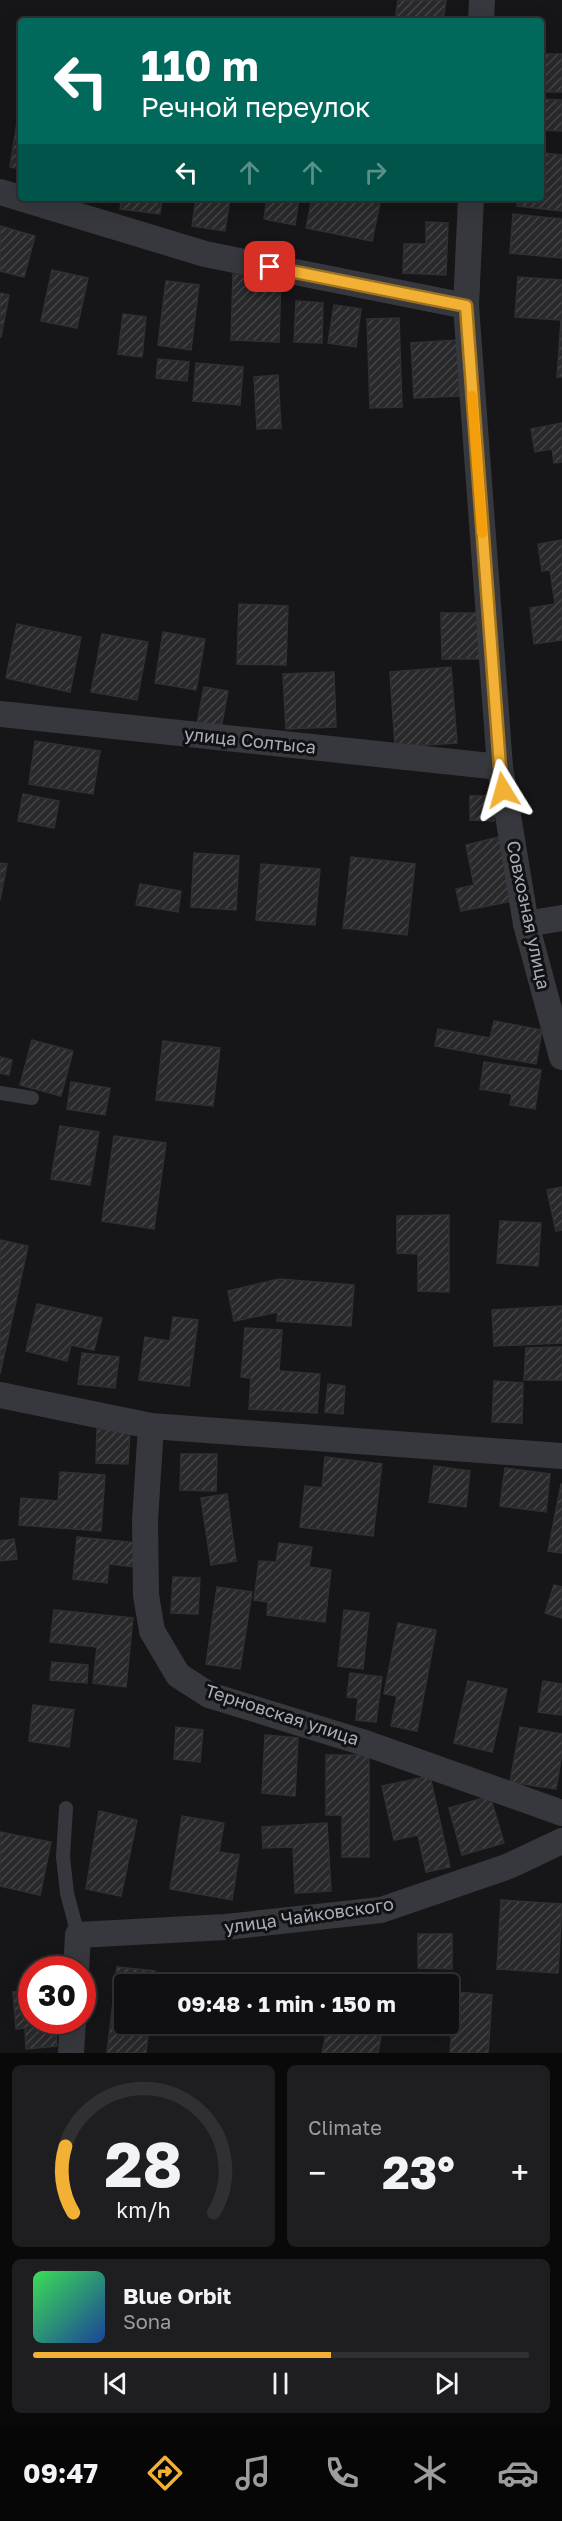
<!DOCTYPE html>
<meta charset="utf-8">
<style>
body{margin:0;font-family:"Golos Text",sans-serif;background:#1e1e20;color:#f1f3f6;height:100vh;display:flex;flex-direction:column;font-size:22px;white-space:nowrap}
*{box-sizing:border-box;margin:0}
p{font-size:20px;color:#9c9d9f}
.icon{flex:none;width:33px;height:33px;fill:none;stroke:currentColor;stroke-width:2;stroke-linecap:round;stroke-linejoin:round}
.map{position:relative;height:2053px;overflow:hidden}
.side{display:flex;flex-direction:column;gap:12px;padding:12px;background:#09090a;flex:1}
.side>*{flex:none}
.hud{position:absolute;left:18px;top:18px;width:526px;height:183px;border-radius:6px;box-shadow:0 6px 24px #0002,0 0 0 2px #303032;background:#00695c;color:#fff;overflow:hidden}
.speed{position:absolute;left:18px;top:1956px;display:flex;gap:12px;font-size:30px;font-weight:700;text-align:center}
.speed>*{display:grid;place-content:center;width:78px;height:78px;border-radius:50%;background:#101012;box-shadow:0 6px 24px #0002,0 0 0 2px #303032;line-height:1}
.speed .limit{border:9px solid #d22;background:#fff;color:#111}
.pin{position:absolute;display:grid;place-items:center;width:51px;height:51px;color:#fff;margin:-26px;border-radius:12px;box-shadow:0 3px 9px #0006}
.me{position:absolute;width:66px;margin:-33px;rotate:352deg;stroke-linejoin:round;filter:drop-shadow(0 0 4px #0008)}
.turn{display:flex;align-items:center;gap:21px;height:126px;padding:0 24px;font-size:27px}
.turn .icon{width:78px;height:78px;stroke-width:2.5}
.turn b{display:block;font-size:42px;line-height:51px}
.lanes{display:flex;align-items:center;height:57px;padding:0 24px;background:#0003;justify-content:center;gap:30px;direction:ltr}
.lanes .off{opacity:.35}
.big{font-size:45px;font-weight:700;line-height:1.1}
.side .card{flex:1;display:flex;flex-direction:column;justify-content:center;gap:9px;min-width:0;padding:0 21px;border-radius:9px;background:#1e1e20}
.side .dial{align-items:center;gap:0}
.dial svg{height:156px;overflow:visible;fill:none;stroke:#303032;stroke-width:7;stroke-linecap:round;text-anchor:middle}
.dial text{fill:#f1f3f6;stroke:none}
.song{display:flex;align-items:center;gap:18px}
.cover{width:72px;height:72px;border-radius:9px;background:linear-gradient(135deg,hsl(130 70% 55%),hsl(220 70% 35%))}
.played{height:6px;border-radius:3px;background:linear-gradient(90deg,#f2b134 60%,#303032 60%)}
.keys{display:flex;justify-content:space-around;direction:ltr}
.heat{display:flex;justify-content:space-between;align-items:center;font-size:33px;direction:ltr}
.side .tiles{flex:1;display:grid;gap:12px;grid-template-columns:1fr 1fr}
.card:last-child{grid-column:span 2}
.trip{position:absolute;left:114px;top:1974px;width:345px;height:60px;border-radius:6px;background:#101012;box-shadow:0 6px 24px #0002,0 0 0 2px #303032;font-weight:700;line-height:60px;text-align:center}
.tabs{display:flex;height:96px;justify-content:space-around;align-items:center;background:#060607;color:#9c9d9f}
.tabs .icon{width:42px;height:42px}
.tabs .current{color:#f2b134}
.tabs b{font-size:27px;color:#f1f3f6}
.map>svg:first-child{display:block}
.building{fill:url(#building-hatch);stroke:#303034;stroke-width:1.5}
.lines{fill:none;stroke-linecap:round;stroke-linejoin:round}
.lane{stroke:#37383d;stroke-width:14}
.street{stroke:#37383d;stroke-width:26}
.route-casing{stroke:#9d7322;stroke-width:15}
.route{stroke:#f2b134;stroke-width:10}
.slow{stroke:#f59e0b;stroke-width:10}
.labels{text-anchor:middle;stroke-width:6;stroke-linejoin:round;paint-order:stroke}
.street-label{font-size:18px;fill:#a8adb8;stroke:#111113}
</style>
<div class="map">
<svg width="562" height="2053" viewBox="0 0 562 2053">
<defs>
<pattern id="building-hatch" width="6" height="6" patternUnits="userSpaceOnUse" patternTransform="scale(1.5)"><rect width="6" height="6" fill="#29292c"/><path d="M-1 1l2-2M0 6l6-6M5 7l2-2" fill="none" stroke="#454548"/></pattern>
</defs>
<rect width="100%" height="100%" fill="#161618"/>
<g class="building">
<path d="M398,0H446L443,21H395Z"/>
<rect x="542" y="54" width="20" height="38"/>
<path d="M542,99L562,100V131L542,130Z"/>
<path d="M20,103L21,104V169L10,167Z"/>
<path d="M544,153L562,155V211L517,206L518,198H542Z"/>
<path d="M122,198H162L160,214L120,209Z"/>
<path d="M196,198H230L225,231L192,226Z"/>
<path d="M267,198H299L295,225L264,219Z"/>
<path d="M312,198H381L372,241L306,228Z"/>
<path d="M513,214L562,219V258L510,253Z"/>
<path d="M426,222L448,223L446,275L403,273L404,244H426Z"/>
<path d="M0,226L35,236L24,277L0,271Z"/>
<path d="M52,270L88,278L77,328L41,321Z"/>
<path d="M233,274L281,275L279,342L231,340Z"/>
<path d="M518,277L562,280V377H557L561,320L515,317Z"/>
<path d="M166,281L199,285L191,350L158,345Z"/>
<path d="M0,293L9,295L1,337H0Z"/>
<path d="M296,301L323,303L322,343L294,342Z"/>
<path d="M334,305L361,309L356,347L328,343Z"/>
<path d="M123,314L146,317L142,357L118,354Z"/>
<path d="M399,318L402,407L370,408L367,319Z"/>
<path d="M457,340L460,396L414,398L411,343Z"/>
<path d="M158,359L189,362L187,381L156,378Z"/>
<path d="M196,363L243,367L240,405L193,401Z"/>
<path d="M278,375L281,428L257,429L254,377Z"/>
<path d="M562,423V462L554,463L552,449L535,452L531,429Z"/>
<path d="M562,540V640L534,644L530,608L555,604L550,570L542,571L538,544Z"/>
<path d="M239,604L288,606L286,665L237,664Z"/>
<path d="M441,613H480L481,659H442Z"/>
<path d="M17,624L81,637L70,692L6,678Z"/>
<path d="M163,632L205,639L196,690L155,683Z"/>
<path d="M102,634L148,642L137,700L91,692Z"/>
<path d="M451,667L457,743L395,747L390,672Z"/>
<path d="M334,672L336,727L286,729L283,674Z"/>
<path d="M204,687L228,691L221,728L197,724Z"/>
<path d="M35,741L100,751L93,794L29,784Z"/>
<path d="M23,794L59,801L54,828L18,821Z"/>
<path d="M470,796H495L494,821L470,820Z"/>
<path d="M499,837L512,901L461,911L456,889L474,885L466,845Z"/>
<path d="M194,853L239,856L236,910L191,907Z"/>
<path d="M351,857L415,864L407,935L343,928Z"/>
<path d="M0,863L7,864L0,900Z"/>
<path d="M261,864L320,869L315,925L256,920Z"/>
<path d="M140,884L181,891L178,912L136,905Z"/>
<path d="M494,1021L542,1030L536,1064L435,1046L438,1029L490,1038Z"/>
<path d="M32,1040L73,1051L61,1096L20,1085Z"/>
<path d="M163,1041L220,1048L213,1106L156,1100Z"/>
<path d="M0,1057L12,1060L9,1075L0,1073Z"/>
<path d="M484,1062L541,1070L535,1109L510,1105L512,1094L480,1089Z"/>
<path d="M71,1082L110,1088L105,1115L67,1109Z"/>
<path d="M60,1126L99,1132L90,1185L51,1179Z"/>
<path d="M114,1136L166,1143L154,1229L102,1221Z"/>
<path d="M562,1187V1230L556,1231L547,1190Z"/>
<path d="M449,1215V1292L418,1291V1254L397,1253V1216Z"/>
<path d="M500,1221L541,1223L538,1266L497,1263Z"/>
<path d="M0,1240L28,1246L0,1374Z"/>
<path d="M279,1279L354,1285L351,1326L277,1321L278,1312L234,1321L228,1291Z"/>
<path d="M37,1304L102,1318L94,1350L71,1345L67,1361L26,1351Z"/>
<path d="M562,1306V1343L494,1346L492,1310Z"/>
<path d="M173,1317L198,1320L189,1386L139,1380L145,1337L170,1341Z"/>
<path d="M245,1328L282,1330L279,1371L320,1374L317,1413L249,1409L251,1378L241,1377Z"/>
<path d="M562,1347V1380H524L526,1348Z"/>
<path d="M82,1353L119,1357L115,1388L78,1384Z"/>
<path d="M494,1381L523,1383L522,1423L492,1422Z"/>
<path d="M328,1384L345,1386L343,1414L325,1412Z"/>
<path d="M97,1429L130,1430L128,1464L96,1463Z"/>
<path d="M181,1454H217L216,1491L180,1490Z"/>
<path d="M325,1457L382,1464L373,1536L300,1527L305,1486L322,1488Z"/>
<path d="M434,1466L470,1471L466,1507L429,1502Z"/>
<path d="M505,1468L550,1474L546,1512L500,1506Z"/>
<path d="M60,1472L105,1475L101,1531L19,1525L21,1498L58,1501Z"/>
<path d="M561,1484L562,1485V1553L548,1551Z"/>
<path d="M227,1494L236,1561L211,1565L201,1498Z"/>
<path d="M77,1537L138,1543L135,1567L109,1564L107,1583L73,1579Z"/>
<path d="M14,1539L17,1559L0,1561V1541Z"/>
<path d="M279,1543L312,1547L309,1567L331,1570L325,1622L267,1615L268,1602L254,1600L259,1561L276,1562Z"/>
<path d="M173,1577L200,1578L198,1614L171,1613Z"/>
<path d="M554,1585L562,1587V1618L545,1613Z"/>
<path d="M217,1587L252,1592L240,1669L206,1664Z"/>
<path d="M54,1610L133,1618L126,1687L93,1683L97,1647L50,1642Z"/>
<path d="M344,1610L369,1613L363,1669L338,1666Z"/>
<path d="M398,1623L436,1630L417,1731L391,1726L397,1696L384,1694Z"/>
<path d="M52,1662L88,1665L87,1683L50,1680Z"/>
<path d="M350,1673L382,1677L376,1722L356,1720L358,1698L347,1697Z"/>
<path d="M468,1681L507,1689L492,1752L454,1743Z"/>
<path d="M543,1681L562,1684L561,1715L538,1712Z"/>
<path d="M33,1705L74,1710L69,1747L29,1741Z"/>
<path d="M176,1727L203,1730L200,1762L174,1759Z"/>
<path d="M520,1727L562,1734V1753L556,1789L510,1782Z"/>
<path d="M265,1735L298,1738L295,1796L262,1793Z"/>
<path d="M326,1755H369V1857H342V1815H326Z"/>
<path d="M430,1776L450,1867L426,1872L418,1835L394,1840L382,1786Z"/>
<path d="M490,1796L504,1843L462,1855L449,1808Z"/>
<path d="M99,1811L137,1820L121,1896L86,1889Z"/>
<path d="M182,1816L224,1823L219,1852L239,1855L232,1900L170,1889Z"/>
<path d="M327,1823L331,1891L295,1893L293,1847L263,1848L262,1827Z"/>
<path d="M0,1832L51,1842L40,1895L0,1886Z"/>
<path d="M501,1900L562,1904L558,1973L497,1969Z"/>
<path d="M418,1934H452V1969L418,1968Z"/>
<path d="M117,1967L155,1971L153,1984H124V2024H149L146,2053H107Z"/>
<path d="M32,1990V2020H55L57,2046L26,2049L25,2028L16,2029L13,1992Z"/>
<path d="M455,1992L492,1995L488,2053H450Z"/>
<path d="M328,2024H383L378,2053H322Z"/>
</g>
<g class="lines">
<g class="lane">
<path d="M0,1093L32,1098"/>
<path d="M66,1808L63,1857L67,1893L78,1935"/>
</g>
<g class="street">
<path d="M481,21L482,0"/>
<path d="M0,192L205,254L466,306"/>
<path d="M471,198L466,306L500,767L526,924L562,1057"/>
<path d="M0,714L500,767"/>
<path d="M526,924L562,918"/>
<path d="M0,1395L151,1426L562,1456"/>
<path d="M151,1426L145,1520L146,1595L152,1631L178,1675L209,1695L368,1744L562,1813"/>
<path d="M76,1970L78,1935L226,1927L381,1910L509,1866L562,1841"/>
<path d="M71,2053L73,2020"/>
</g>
</g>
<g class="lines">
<defs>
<path id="route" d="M270,267L466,306L500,767L503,790"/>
</defs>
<use href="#route" class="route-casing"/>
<use href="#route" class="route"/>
<path class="slow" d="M472,396L482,533"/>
</g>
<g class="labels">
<g class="street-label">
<text transform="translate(250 741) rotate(6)" y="6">улица Солтыса</text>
<text transform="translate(528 915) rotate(78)" y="6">Совхозная улица</text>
<text transform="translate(282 1715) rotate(18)" y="6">Терновская улица</text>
<text transform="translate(309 1916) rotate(-8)" y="6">улица Чайковского</text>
</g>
</g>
</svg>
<div class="speed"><div class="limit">30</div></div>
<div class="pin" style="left:270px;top:267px;background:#d93025"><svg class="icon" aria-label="arrive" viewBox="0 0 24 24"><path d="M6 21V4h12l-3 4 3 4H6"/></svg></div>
<svg class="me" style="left:503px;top:790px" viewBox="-20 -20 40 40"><path d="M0-17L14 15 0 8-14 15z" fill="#f2b134" stroke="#fff" stroke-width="4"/></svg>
<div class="trip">09:48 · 1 min · 150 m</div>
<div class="hud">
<div class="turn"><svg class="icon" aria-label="left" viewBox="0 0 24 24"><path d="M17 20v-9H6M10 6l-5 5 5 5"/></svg><div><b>110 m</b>Речной переулок</div></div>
<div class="lanes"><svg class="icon" aria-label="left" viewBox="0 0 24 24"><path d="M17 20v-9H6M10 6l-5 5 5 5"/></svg><svg class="icon off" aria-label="ahead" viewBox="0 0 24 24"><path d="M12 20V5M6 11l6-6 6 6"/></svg><svg class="icon off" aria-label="ahead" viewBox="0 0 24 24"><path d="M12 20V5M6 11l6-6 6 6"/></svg><svg class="icon off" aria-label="right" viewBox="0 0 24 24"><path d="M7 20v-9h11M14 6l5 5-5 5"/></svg></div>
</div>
</div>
<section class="side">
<div class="tiles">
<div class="card dial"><svg viewBox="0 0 100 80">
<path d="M14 69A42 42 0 1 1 86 69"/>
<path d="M14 69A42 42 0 0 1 10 35" stroke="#f2b134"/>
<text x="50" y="56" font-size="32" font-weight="700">28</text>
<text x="50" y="72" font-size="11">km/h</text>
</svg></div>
<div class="card"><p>Climate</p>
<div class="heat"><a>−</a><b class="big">23°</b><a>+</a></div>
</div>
<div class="card">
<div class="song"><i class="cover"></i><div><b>Blue Orbit</b><p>Sona</p></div></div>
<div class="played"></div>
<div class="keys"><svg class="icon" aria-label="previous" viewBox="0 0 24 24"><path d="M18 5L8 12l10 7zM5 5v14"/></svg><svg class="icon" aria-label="pause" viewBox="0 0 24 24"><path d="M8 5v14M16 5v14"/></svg><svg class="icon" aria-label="next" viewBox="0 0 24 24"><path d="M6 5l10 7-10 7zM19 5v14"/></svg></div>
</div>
</div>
</section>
<nav class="tabs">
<b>09:47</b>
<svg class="icon current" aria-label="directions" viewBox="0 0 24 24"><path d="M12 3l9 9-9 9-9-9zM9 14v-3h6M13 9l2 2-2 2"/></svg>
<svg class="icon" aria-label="music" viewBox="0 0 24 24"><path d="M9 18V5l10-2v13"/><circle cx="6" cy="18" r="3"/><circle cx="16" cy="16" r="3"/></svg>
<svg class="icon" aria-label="phone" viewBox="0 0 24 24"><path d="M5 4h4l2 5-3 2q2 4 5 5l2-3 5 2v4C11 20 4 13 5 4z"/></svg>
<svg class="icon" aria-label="climate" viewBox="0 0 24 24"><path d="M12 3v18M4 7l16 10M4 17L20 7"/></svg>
<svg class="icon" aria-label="car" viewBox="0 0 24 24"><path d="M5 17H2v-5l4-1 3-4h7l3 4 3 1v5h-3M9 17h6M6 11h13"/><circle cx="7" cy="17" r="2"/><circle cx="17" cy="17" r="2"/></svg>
</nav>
